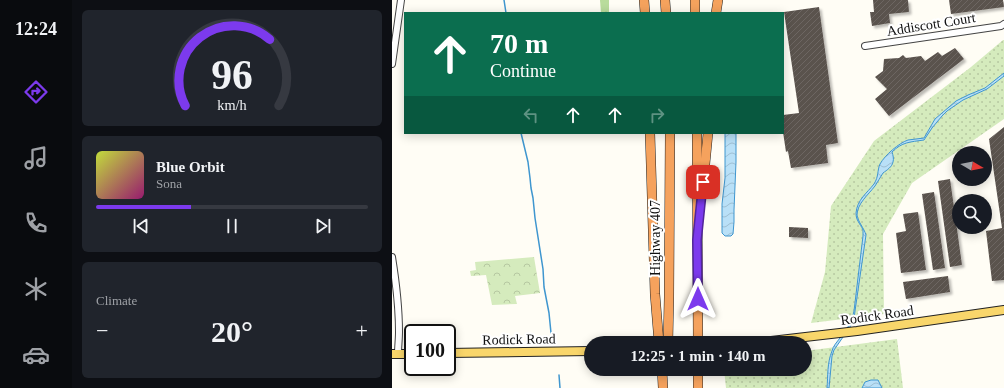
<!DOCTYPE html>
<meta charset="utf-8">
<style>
body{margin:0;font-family:"Times New Roman",serif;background:#20242c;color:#f1f3f6;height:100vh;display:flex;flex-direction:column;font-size:15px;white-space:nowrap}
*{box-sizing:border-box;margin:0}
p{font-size:13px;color:#9ea1a6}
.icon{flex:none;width:22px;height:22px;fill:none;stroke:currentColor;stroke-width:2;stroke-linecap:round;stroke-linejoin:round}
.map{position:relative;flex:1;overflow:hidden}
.sheet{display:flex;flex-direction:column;gap:10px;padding:10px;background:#0d0f14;width:320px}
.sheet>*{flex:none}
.hud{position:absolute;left:12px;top:12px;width:380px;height:122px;border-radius:0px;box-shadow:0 2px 10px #0003;background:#0b6e4f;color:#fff;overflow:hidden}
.needle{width:26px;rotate:100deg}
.fabs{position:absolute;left:560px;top:146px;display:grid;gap:8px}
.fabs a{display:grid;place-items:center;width:40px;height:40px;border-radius:50%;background:#171b24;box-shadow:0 2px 10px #0003;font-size:20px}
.speed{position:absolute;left:12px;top:324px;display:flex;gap:8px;font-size:20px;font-weight:700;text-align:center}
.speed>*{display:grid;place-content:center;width:52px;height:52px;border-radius:50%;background:#171b24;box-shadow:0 2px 10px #0003;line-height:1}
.speed .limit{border:2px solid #111;border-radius:6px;background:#fff;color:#111}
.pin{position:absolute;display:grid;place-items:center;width:34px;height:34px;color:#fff;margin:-17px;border-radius:8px;box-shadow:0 2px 6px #0006}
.me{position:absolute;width:44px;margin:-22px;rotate:0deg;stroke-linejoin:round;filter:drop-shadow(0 0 3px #0008)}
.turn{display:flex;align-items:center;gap:14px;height:84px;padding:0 20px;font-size:18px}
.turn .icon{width:52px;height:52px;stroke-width:2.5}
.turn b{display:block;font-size:28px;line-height:34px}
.lanes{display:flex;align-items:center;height:38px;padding:0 20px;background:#0003;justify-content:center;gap:20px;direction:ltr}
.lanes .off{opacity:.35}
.big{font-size:30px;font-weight:700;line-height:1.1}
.sheet .card{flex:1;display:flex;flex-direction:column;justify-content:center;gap:6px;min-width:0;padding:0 14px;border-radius:6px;background:#20242c}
.sheet .dial{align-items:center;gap:0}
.dial svg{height:104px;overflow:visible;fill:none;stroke:#363941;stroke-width:7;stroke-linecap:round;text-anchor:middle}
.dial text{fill:#f1f3f6;stroke:none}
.song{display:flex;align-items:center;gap:12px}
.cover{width:48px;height:48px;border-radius:6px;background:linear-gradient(135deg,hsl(70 70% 55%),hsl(320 70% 35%))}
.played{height:4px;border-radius:2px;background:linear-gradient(90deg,#7c3aed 35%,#363941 35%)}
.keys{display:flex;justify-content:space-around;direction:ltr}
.heat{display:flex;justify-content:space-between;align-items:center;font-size:22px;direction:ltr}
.trip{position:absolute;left:192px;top:336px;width:228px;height:40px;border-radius:20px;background:#171b24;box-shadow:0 2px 10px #0003;font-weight:700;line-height:40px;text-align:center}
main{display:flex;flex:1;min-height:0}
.tabs{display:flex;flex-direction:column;width:72px;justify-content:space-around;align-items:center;background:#090b0e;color:#9ea1a6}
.tabs .icon{width:28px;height:28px}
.tabs .current{color:#7c3aed}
.tabs b{font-size:18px;color:#f1f3f6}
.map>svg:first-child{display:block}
.grass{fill:url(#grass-dots)}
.forest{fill:url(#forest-firs)}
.park{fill:url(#park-crowns)}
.water{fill:url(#water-waves);stroke:#3f96cf}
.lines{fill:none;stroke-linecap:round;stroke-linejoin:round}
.stream{stroke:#3f96cf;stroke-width:1.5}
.building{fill:url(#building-hatch);filter:url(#shadow)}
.minor-casing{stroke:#444;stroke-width:8}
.major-casing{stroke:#222;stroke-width:10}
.highway-casing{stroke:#222;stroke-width:10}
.minor{stroke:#fff;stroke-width:6}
.major{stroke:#f9d66b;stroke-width:8}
.highway{stroke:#f5a25d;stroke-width:9}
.route-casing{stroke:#51269a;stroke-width:10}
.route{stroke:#7c3aed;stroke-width:7}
.labels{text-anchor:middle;stroke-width:4;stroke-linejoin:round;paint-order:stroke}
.street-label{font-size:14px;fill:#111;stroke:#fff}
</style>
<main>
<nav class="tabs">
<b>12:24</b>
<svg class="icon current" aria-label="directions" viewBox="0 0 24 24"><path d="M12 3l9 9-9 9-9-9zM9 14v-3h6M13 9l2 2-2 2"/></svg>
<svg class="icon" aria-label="music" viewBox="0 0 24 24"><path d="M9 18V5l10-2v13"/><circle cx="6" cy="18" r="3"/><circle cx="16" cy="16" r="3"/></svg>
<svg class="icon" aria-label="phone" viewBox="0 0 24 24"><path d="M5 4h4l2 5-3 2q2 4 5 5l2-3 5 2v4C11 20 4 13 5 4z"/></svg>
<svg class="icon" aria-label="climate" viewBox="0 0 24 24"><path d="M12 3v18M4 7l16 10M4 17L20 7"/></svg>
<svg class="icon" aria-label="car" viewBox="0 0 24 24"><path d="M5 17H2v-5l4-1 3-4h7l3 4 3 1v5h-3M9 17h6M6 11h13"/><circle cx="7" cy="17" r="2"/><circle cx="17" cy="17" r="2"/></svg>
</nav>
<section class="sheet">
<div class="card dial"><svg viewBox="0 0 100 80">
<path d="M14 69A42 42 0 1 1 86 69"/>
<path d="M14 69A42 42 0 0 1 79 18" stroke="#7c3aed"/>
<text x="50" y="56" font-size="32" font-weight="700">96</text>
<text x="50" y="72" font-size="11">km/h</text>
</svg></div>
<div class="card">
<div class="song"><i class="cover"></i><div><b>Blue Orbit</b><p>Sona</p></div></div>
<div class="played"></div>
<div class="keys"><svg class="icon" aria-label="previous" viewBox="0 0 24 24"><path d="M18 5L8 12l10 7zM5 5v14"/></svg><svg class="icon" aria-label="pause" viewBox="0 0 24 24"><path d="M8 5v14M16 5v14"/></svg><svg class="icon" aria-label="next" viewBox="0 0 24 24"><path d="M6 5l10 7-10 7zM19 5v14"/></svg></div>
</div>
<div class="card"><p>Climate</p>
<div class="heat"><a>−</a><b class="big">20°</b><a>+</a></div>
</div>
</section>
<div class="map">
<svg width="612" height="388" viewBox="0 0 612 388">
<defs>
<pattern id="grass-dots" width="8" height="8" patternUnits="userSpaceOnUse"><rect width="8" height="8" fill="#d5ebbd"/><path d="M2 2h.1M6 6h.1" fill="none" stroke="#b6c8a1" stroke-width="1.8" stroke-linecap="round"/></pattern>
<pattern id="forest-firs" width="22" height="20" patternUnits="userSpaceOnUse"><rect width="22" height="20" fill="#b9dc9c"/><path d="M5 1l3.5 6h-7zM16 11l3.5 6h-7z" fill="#9ebc85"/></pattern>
<pattern id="park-crowns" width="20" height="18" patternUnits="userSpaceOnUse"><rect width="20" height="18" fill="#d5ebbd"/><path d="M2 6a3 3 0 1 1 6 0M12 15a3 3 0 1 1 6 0" fill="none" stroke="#b6c8a1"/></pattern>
<pattern id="water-waves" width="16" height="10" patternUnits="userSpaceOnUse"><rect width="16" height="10" fill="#b9e0f7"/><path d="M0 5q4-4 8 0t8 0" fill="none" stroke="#9ebfd3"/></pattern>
<pattern id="building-hatch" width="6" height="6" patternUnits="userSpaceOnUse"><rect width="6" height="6" fill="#5a524d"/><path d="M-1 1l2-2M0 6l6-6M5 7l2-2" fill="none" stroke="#6d6662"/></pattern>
<filter id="shadow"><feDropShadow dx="2.5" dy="2.5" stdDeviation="1" flood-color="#0004"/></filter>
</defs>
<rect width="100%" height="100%" fill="#fffdf5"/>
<g class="grass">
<path d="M611,40H612V119L520,183L491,234L492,314L419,323L433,272L439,206L482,141L579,67Z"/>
<path d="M505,339L511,388H334L332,369H413V351Z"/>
</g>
<path class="forest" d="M208,0H217V13H209Z"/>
<path class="park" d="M142,257L148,293L123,296L125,304L100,305L94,275L79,276L78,271L84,270L83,262Z"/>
<g class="water">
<path d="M612,73V76L595,89L571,100L555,111L550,116L540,128L532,140C518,142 510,142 500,152C501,155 502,159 501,162C500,167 495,170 491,173C488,177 486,182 483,186C476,195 465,204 465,215C466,222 472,228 474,235L462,318L458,327L442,350L440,356L437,388H435C436,376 435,363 440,351C441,346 445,342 448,338C455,330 460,321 462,311L471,236C471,234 471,232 471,230C468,223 464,221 464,213C465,200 475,193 482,184C487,176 485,171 488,164C493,155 507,143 516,140C521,139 527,139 532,138L543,119L564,101L576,95L593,88Z"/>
<path d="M333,133H344V162L342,210V222L341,234L339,236H333L330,233V204L333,178Z"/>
<path d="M479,380H486L490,388H470L473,382Z"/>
</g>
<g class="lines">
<g class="stream">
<path d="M112,0L114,13"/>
<path d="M129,133L136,162L138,178L139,188L141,198L143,218L151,269L152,287L157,313L159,333"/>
<path d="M167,375L168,388"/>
</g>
</g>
<g class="building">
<path d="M481,0H516L517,12L497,14L498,23L480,26L478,12H482Z"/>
<path d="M557,0H611L612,7L559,14Z"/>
<path d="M427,7L446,143L434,145L436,163L399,168L396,151L394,152L391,132V115L407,113L392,12Z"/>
<path d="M563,48L572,59L497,116L483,99L495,89L483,77L491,71L492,59L507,58L511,55L514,58L529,56L533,61L546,52L550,56Z"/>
<path d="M612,127V280L600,281L594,231L610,228L597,139Z"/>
<path d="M558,179L570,265L558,267L546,181Z"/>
<path d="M542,192L553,268L541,270L530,194Z"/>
<path d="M526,212L534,270L509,273L504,233L514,231L511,214Z"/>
<path d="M397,227L416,228V238L397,237Z"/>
<path d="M556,276L558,292L514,299L511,282Z"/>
</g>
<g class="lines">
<defs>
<g id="minor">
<path d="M473,46L609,26L612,24"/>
<path d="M0,64L9,0"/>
<path d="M0,257C4,282 7,307 7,332C7,339 6,347 6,354"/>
</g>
<g id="major">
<path d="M361,343L465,331L612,310"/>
<path d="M55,353L199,351"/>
<path d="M0,354H21"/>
</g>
<g id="highway">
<path d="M252,0L253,13"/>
<path d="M273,0L274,13"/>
<path d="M303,0V13"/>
<path d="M324,13L326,0"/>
<path d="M258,133L263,294L267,343"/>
<path d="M305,133L306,343"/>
<path d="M310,195L316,133"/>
<path d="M276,343L277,297L278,133"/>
<path d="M270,369L271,388"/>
<path d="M306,369V388"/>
</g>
</defs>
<use href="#minor" class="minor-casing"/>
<use href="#major" class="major-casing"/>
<use href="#highway" class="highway-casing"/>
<use href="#minor" class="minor"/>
<use href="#major" class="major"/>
<use href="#highway" class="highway"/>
</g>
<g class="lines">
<defs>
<path id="route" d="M306,299L305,240L311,182"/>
</defs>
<use href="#route" class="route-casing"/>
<use href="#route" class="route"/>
</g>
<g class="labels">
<g class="street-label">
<text transform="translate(539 24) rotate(-9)" y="5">Addiscott Court</text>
<text transform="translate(263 238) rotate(-90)" y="5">Highway 407</text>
<text transform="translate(485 315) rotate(-8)" y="5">Rodick Road</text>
<text transform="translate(127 339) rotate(-1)" y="5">Rodick Road</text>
</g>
</g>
</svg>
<div class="fabs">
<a><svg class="needle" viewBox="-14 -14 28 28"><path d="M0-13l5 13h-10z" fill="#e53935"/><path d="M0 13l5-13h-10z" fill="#9ea1a6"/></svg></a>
<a><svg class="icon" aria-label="search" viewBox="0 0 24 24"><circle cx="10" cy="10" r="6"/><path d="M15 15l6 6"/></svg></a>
</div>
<div class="speed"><div class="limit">100</div></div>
<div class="pin" style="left:311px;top:182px;background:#d93025"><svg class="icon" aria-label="arrive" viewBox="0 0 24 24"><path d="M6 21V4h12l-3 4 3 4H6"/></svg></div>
<svg class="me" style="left:306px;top:299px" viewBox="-20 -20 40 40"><path d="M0-17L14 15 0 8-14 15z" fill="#7c3aed" stroke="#fff" stroke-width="4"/></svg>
<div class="trip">12:25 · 1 min · 140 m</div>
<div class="hud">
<div class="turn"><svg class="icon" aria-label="ahead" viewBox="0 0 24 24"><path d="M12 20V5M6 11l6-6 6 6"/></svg><div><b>70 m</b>Continue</div></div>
<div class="lanes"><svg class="icon off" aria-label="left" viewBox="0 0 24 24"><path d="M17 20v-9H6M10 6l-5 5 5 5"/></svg><svg class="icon" aria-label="ahead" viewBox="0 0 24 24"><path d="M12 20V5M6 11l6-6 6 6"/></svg><svg class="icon" aria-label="ahead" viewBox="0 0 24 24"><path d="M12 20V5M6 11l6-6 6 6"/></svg><svg class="icon off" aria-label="right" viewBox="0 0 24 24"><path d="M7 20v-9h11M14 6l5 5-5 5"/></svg></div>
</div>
</div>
</main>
